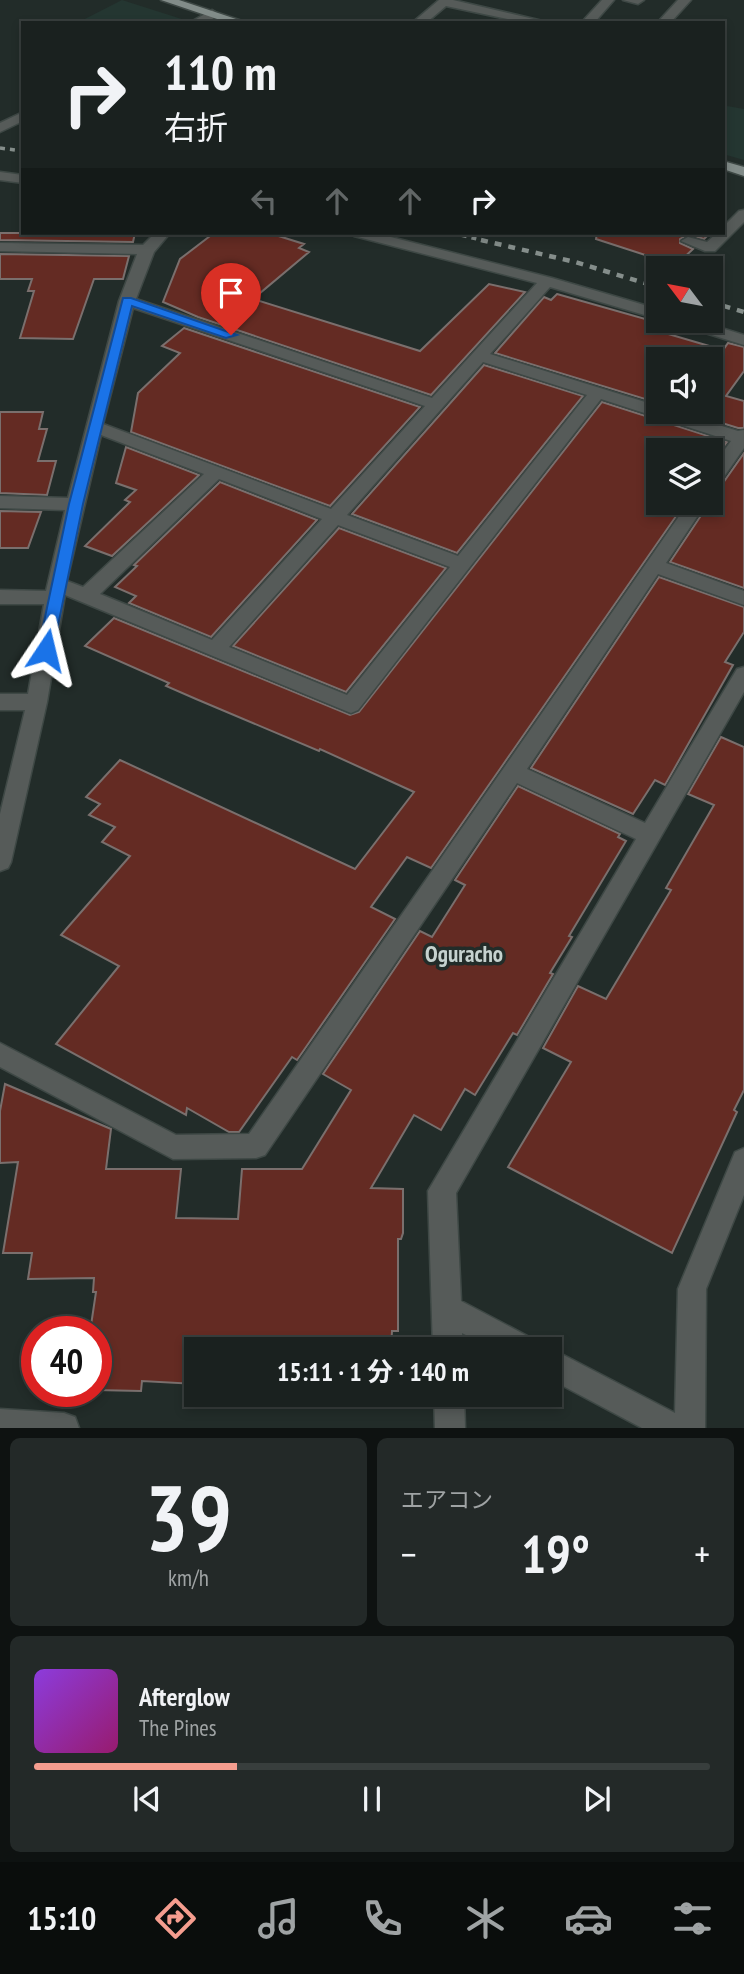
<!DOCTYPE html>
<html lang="ja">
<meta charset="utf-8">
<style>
body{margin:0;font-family:"PT Sans Narrow","Noto Sans JP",sans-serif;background:#232928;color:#f1f3f6;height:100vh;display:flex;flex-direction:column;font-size:26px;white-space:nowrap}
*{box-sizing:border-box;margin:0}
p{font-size:23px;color:#9fa3a4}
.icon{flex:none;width:38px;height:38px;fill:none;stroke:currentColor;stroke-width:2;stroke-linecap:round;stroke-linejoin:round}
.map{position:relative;height:1428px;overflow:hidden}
.details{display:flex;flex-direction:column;gap:10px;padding:10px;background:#0e1211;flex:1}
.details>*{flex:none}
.guide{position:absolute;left:21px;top:21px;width:704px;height:214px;border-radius:0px;box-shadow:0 4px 10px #0003,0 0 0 2px #383e3d;background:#1a211f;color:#f1f3f6;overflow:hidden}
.needle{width:46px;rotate:302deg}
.buttons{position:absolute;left:646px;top:256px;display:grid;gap:14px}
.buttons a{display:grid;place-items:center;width:77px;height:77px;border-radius:0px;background:#1a211f;box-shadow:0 4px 10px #0003,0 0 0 2px #383e3d;font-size:35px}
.speed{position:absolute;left:21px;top:1316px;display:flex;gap:14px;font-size:35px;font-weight:700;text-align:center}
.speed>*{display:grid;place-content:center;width:91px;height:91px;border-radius:50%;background:#1a211f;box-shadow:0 4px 10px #0003,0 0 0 2px #383e3d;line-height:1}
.speed .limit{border:10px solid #d22;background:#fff;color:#111}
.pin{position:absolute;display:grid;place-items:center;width:60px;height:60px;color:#fff;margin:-72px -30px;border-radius:50% 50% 50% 0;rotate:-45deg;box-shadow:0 0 7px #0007}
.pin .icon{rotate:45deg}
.me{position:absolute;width:77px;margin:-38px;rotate:10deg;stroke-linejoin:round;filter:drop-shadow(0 0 5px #0008)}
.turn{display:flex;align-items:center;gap:24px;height:147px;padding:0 28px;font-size:32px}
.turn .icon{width:91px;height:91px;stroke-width:2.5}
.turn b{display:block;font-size:49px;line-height:60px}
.lanes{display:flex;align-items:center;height:66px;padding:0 28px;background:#0003;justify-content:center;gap:35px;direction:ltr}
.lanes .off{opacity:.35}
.big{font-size:52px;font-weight:700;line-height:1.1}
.details .card{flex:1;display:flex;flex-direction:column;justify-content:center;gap:10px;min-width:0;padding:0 24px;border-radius:10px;background:#232928}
.details .dial{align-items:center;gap:0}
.dial b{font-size:91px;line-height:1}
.song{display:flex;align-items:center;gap:21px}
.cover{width:84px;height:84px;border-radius:10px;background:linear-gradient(135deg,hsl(270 70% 55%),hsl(320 70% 35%))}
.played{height:7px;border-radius:4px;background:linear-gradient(90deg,#f59d8f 30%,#383e3d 30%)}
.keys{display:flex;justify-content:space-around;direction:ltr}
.heat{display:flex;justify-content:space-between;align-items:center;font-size:38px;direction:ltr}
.details .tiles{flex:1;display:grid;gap:10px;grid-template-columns:1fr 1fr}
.card:last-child{grid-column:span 2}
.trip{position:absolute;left:184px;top:1337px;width:378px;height:70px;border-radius:0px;background:#1a211f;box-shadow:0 4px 10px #0003,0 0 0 2px #383e3d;font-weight:700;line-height:70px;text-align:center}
.tab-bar{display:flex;height:112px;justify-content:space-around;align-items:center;background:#0a0d0c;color:#9fa3a4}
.tab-bar .icon{width:49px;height:49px}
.tab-bar .selected{color:#f59d8f}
.tab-bar b{font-size:32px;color:#f1f3f6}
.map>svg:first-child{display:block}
.built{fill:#243631}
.building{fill:#642b23;stroke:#7a6f6d;stroke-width:2}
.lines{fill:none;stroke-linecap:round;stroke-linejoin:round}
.minor-casing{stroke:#3e4845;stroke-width:3}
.major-casing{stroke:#3e4845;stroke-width:3}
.minor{fill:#565b59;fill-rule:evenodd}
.major{fill:#828c89;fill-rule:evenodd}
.rail-far1{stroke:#858e8b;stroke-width:3.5;stroke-dasharray:5 5;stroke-linecap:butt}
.rail{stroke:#858e8b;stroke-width:4.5;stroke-dasharray:7 7;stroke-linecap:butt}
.route{fill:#1a73e8;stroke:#114b97;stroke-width:2}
.labels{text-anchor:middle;stroke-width:7;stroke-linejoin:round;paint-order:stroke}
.quarter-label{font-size:23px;font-weight:bold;fill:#c6d2cf;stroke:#222c29}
</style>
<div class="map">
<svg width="744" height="1428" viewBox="0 0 744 1428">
<rect width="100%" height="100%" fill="#222c29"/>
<g class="built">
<path d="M122,0L191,22H79Z"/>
<path d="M727,106L744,109V160L723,154V110Z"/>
</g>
<g class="building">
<path d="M0,233H135L133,242L0,240Z"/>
<path d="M214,233H269L304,244L299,248L309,252L253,299L420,351L489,284L525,292L431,395L198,317L163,302L180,259Z"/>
<path d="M597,233H710L704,239L689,234L680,239V243L693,249L676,265L596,239Z"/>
<path d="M0,254L129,256L123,279H94L73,339L20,338L34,291H28L32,279H0Z"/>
<path d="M557,294L656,322L651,329L723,350L728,343L744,347V371L726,396L744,401V428H738L683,411H710V359H658V403L495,353L544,297L551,300Z"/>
<path d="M184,328L420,407L330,506L131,432L138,393L180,353L162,346Z"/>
<path d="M484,365L583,396L457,553L352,514Z"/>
<path d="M602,402L727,442L710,465V450H658V502H686L431,868L407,857L371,907L395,919L297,1060L292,1057L239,1132H229L187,1108L186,1115L56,1044L119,966L61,935L130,856L102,842L115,827L89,815L100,804L86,797L120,760L355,869L414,792L320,749L319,751L196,699L166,686L169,683L85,646L114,618L350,715L359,712Z"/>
<path d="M0,412H43L39,429H47L38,461H56L47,495L0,493Z"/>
<path d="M126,447L199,475L112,556L85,546L130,502L125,500L136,490L116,483Z"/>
<path d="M744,453V588L670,562L710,502V492L718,490Z"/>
<path d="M220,482L317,520L211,637L129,603L136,596L115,587L137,566L134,565Z"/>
<path d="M0,511L41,512L28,548H0Z"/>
<path d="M339,528L446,568L346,692L233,646Z"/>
<path d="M659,577L744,607V632L725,662L733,665L665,785L655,780L633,814L531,768Z"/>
<path d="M721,737L744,747V1090L734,1110L737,1112L672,1253L508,1167L571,1062L543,1048L578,986L606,999L671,890L666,888L714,805L688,794Z"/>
<path d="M518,786L620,834L618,837L626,841L569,936L572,937L550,973L553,974L517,1035L513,1033L475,1095L465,1089L441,1130L414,1115L371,1188L403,1189V1233L401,1239H398V1331H392L391,1349H196V1384L142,1381L141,1391L96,1390V1332H90L96,1292H93L94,1278L28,1279L32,1253H3L18,1162L0,1163V1111L5,1084L111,1129L106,1169H181L176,1218L238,1219L242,1169H302L351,1090L323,1074L420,931L432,937L465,885L455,880Z"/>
<path d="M391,1395L390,1401L323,1400L324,1396H305Z"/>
</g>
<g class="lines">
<defs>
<g id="minor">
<path d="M439,0H453L551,23H526L446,6L426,23H412Z"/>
<path d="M602,0H614L594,23H581Z"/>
<path d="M623,0H644L638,4Z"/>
<path d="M678,0H691L670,23H657Z"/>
<path d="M212,10L218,14C210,23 201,23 189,23Z"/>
<path d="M23,112V121L0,132V123Z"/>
<path d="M0,172L23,175V183L0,180Z"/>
<path d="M744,210V222L715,251H705L681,241L688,237L707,242L717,233H723V227L739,211Z"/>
<path d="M155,233H170L154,252L136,299L432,398L537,283L354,236L352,233H375L552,278L658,309V319L550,287L490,354L658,406V411H673L738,431L744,430V448L716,488L710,490V470L731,441L601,399L358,710L351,713L65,595L47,702L11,862L8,868L0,871V814L25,710H0V694H28L44,604H0V590L46,591L65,510L0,508V496L68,498L119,301L137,254L0,251V243L143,245ZM133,308L425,406L331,509L103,424ZM483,362L587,395L458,556L347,515ZM101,435L204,474L83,587L67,581ZM219,479L322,519L212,640L100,594ZM338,525L450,567L347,695L229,647Z"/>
<path d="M671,320H696L744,335V345L673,323Z"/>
<path d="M689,502H707L666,563L744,591V605L658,574L527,769L645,823L737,669L744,667V692L456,1193L461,1301L533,1339L538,1349H493L462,1333L463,1349H433L428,1191L636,839L517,783L265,1155L256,1158L173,1159L0,1067V1043L176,1135L249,1134Z"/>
<path d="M744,1148V1195L706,1289L705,1428H642L550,1379L548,1349L550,1348L675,1413L678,1289L735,1152Z"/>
<path d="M434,1395H464L465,1428H435Z"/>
<path d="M0,1409L64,1413L75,1417L79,1428H0Z"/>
</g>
<g id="major">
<path d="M161,0H179L248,23H229Z"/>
<path d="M723,161L744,167V176L723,169Z"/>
</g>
</defs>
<use href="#minor" class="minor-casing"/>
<use href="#major" class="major-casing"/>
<use href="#minor" class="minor"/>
<use href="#major" class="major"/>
<g class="rail-far1">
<path d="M0,148L23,151"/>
<path d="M452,233L489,242"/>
</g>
<g class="rail">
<path d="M481,240L575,262L658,287"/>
<path d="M710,302L744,312"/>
</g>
</g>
<path class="route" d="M123,298H131L237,335L226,338L132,306L83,504L53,650L46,655L38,650L69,504Z"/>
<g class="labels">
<g class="quarter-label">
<text x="464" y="962">Oguracho</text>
</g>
</g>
</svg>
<div class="buttons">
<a><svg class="needle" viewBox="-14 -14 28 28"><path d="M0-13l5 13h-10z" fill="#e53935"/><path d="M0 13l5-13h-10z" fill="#9fa3a4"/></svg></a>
<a><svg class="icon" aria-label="sound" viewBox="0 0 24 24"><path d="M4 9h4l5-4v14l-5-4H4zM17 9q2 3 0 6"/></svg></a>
<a><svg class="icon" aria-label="layers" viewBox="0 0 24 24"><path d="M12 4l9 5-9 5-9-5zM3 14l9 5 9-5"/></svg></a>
</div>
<div class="speed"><div class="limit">40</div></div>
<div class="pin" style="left:231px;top:335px;background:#d93025"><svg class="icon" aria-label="arrive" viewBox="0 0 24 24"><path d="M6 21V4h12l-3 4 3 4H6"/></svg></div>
<svg class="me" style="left:46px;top:650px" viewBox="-20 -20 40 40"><path d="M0-17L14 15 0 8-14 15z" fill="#1a73e8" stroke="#fff" stroke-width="4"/></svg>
<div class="trip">15:11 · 1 分 · 140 m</div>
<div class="guide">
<div class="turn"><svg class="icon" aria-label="right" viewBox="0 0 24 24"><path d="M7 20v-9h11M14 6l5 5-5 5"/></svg><div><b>110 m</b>右折</div></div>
<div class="lanes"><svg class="icon off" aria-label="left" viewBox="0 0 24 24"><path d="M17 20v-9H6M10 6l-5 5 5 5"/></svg><svg class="icon off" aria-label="ahead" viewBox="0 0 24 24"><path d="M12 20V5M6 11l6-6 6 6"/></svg><svg class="icon off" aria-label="ahead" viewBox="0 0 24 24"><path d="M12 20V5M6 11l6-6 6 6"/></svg><svg class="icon" aria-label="right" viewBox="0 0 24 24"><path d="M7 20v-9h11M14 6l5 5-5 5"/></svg></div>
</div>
</div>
<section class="details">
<div class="tiles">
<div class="card dial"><b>39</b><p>km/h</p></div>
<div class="card"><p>エアコン</p>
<div class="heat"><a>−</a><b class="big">19°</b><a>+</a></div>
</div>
<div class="card">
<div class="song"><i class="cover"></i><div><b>Afterglow</b><p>The Pines</p></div></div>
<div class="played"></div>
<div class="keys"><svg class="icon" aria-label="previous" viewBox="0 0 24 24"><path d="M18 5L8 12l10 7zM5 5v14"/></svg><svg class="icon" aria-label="pause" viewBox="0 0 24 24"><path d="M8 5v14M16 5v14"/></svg><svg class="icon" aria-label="next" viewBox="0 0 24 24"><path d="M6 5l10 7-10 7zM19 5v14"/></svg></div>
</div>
</div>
</section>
<nav class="tab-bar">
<b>15:10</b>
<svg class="icon selected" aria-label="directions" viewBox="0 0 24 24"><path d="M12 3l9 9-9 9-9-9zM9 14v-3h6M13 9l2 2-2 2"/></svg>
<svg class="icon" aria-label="music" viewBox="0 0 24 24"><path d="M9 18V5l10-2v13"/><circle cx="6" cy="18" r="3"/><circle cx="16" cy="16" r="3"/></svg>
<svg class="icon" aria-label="phone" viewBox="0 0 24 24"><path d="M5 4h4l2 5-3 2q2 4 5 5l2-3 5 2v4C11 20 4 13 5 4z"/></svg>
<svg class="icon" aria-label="climate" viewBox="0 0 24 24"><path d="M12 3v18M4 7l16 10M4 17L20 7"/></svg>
<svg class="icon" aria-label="car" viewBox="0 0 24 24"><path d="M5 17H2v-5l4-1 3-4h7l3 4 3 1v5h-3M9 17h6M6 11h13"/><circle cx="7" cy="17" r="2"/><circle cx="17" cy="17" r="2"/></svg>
<svg class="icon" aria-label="filters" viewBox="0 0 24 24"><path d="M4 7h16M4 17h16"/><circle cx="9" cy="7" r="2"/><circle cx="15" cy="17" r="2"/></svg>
</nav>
